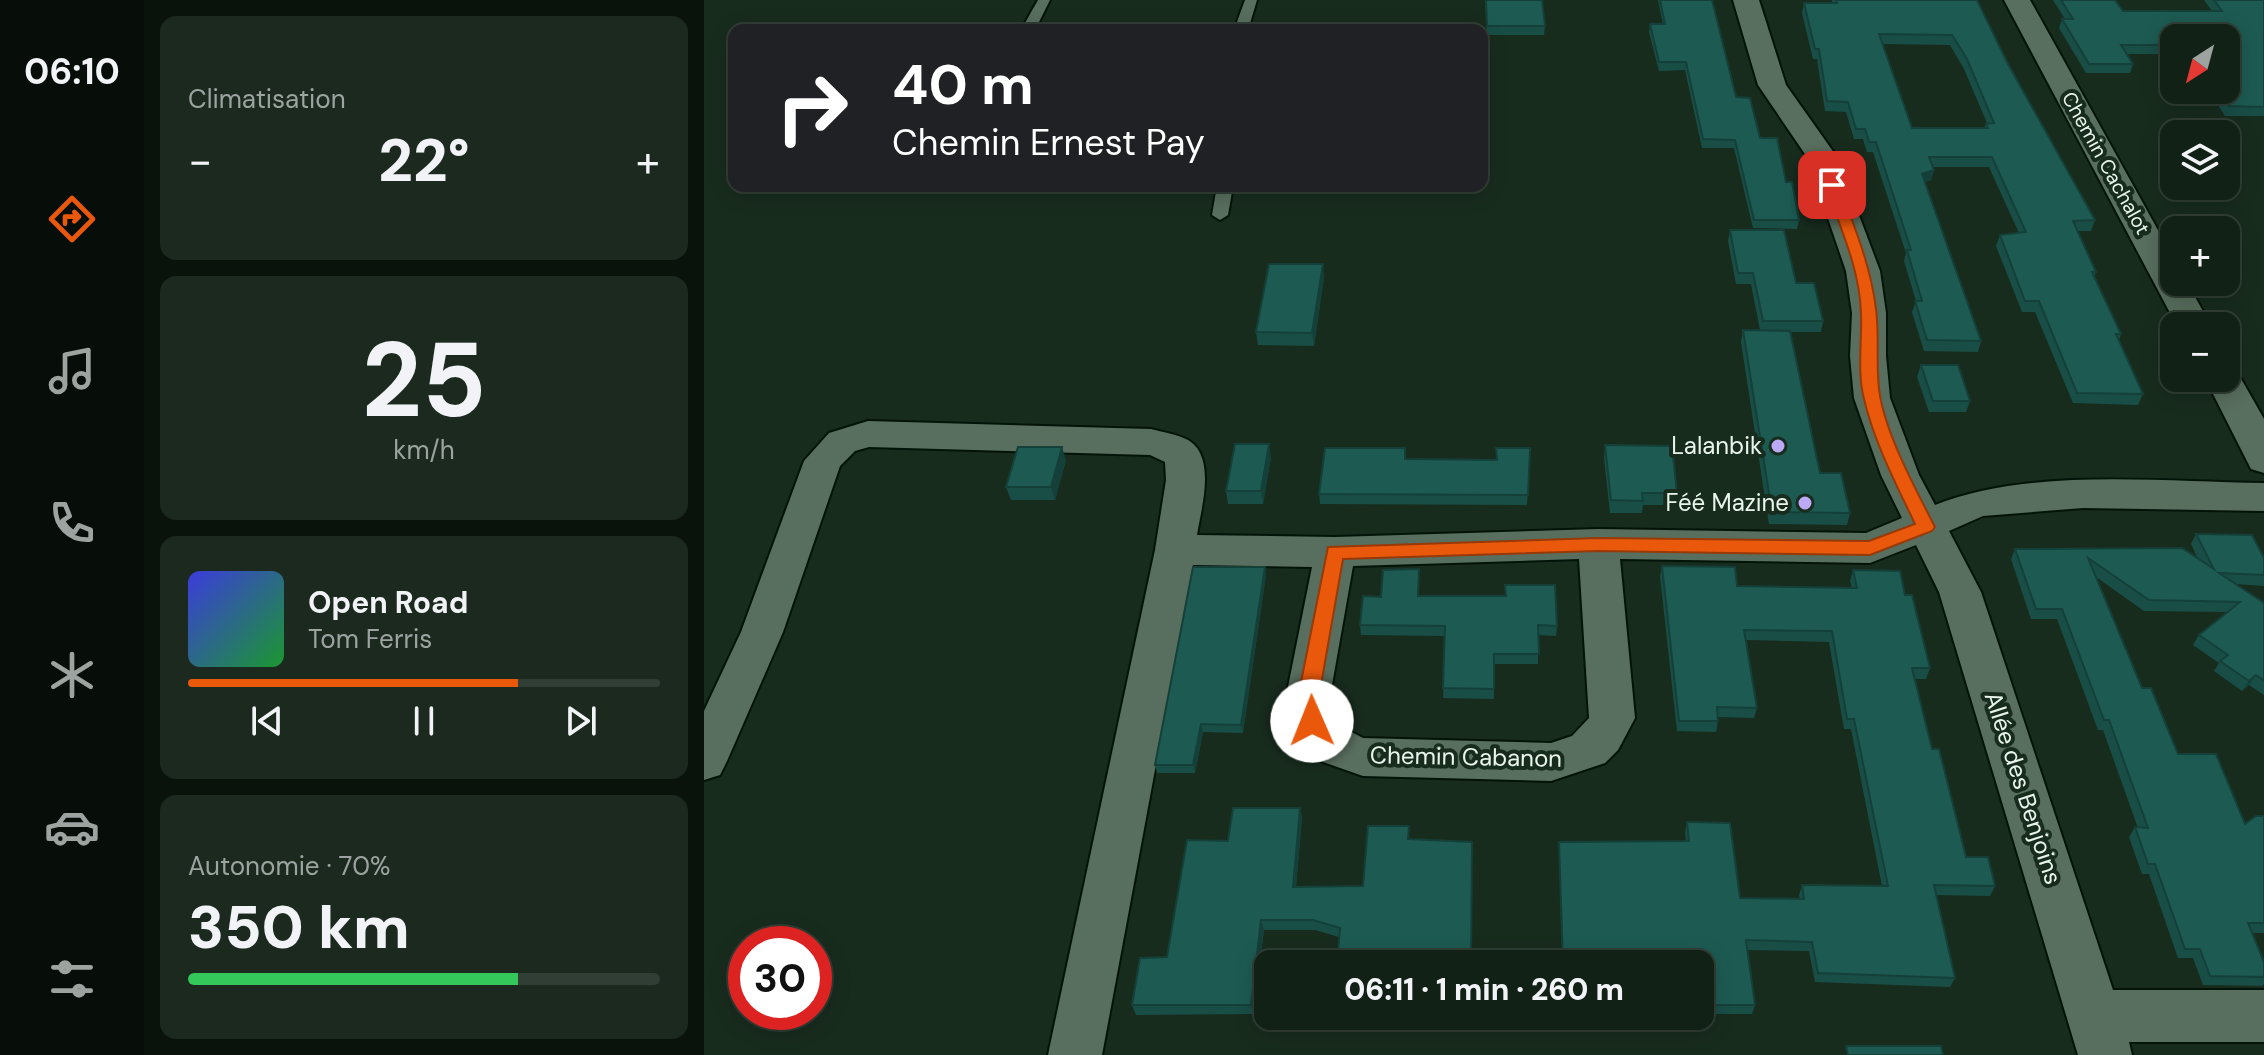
<!DOCTYPE html>
<html lang="fr">
<meta charset="utf-8">
<style>
body{margin:0;font-family:"DM Sans",sans-serif;background:#1b291f;color:#f1f3f6;height:100vh;display:flex;flex-direction:column;font-size:30px;white-space:nowrap}
*{box-sizing:border-box;margin:0}
p{font-size:26px;color:#9ca3a1}
.icon{flex:none;width:44px;height:44px;fill:none;stroke:currentColor;stroke-width:2;stroke-linecap:round;stroke-linejoin:round}
.map{position:relative;flex:1;overflow:hidden}
.panel{display:flex;flex-direction:column;gap:16px;padding:16px;background:#0a120c;width:560px}
.panel>*{flex:none}
.top-card{position:absolute;left:24px;top:24px;width:760px;height:168px;border-radius:16px;box-shadow:0 4px 20px #0003,0 0 0 2px #313e35;background:#202124;color:#fff;overflow:hidden}
.needle{width:52px;rotate:216deg}
.buttons{position:absolute;left:1456px;top:24px;display:grid;gap:16px}
.buttons a{display:grid;place-items:center;width:80px;height:80px;border-radius:16px;background:#122116;box-shadow:0 4px 20px #0003,0 0 0 2px #313e35;font-size:40px}
.speed{position:absolute;left:24px;top:926px;display:flex;gap:16px;font-size:40px;font-weight:700;text-align:center}
.speed>*{display:grid;place-content:center;width:104px;height:104px;border-radius:50%;background:#122116;box-shadow:0 4px 20px #0003,0 0 0 2px #313e35;line-height:1}
.speed .limit{border:12px solid #d22;background:#fff;color:#111}
.pin{position:absolute;display:grid;place-items:center;width:68px;height:68px;color:#fff;margin:-34px;border-radius:16px;box-shadow:0 4px 12px #0006}
.me{position:absolute;width:88px;margin:-44px;rotate:359deg;stroke-linejoin:round;filter:drop-shadow(0 0 6px #0008)}
.turn{display:flex;align-items:center;gap:28px;height:168px;padding:0 32px;font-size:36px}
.turn .icon{width:104px;height:104px;stroke-width:2.5}
.turn b{display:block;font-size:56px;line-height:68px}
.big{font-size:60px;font-weight:800;line-height:1.1}
.panel .tile{flex:1;display:flex;flex-direction:column;justify-content:center;gap:12px;min-width:0;padding:0 28px;border-radius:16px;background:#1b291f}
.panel .dial{align-items:center;gap:0}
.dial b{font-size:104px;line-height:1}
.song{display:flex;align-items:center;gap:24px}
.cover{width:96px;height:96px;border-radius:12px;background:linear-gradient(135deg,hsl(240 70% 55%),hsl(130 70% 35%))}
.played{height:8px;border-radius:4px;background:linear-gradient(90deg,#ea580c 70%,#313e35 70%)}
.keys{display:flex;justify-content:space-around;direction:ltr}
.heat{display:flex;justify-content:space-between;align-items:center;font-size:44px;direction:ltr}
.charge{height:12px;border-radius:6px;background:linear-gradient(90deg,#34c759 70%,#313e35 0)}
.trip{position:absolute;left:550px;top:950px;width:460px;height:80px;border-radius:16px;background:#122116;box-shadow:0 4px 20px #0003,0 0 0 2px #313e35;font-weight:800;line-height:80px;text-align:center}
main{display:flex;flex:1;min-height:0}
.tabs{display:flex;flex-direction:column;width:144px;justify-content:space-around;align-items:center;background:#070d09;color:#9ca3a1}
.tabs .icon{width:56px;height:56px}
.tabs .on{color:#ea580c}
.tabs b{font-size:36px;color:#f1f3f6}
.map>svg:first-child{display:block}
.lines{fill:none;stroke-linecap:round;stroke-linejoin:round}
.lane-casing{stroke:#021408;stroke-width:4}
.street-casing{stroke:#021408;stroke-width:4}
.lane{fill:#586e5e;fill-rule:evenodd}
.street{fill:#586e5e;fill-rule:evenodd}
.wall{fill:#194e47;fill-rule:evenodd}
.shaded-wall{fill:#144039}
.building{fill:#1d5b52;stroke:#144039;stroke-width:2;fill-rule:evenodd}
.route{fill:#ea580c;stroke:#983908;stroke-width:2}
.poi-dot{fill:#bcaaf6;stroke:#182c1e;stroke-width:3}
.labels{text-anchor:middle;stroke-width:8;stroke-linejoin:round;paint-order:stroke}
.far-street-label{font-size:20px;fill:#e9f5ec;stroke:#182c1e}
.poi-label{font-size:24px;fill:#e9f5ec;stroke:#182c1e;text-anchor:end}
.street-label{font-size:24px;fill:#e9f5ec;stroke:#182c1e}
</style>
<main>
<nav class="tabs">
<b>06:10</b>
<svg class="icon on" aria-label="directions" viewBox="0 0 24 24"><path d="M12 3l9 9-9 9-9-9zM9 14v-3h6M13 9l2 2-2 2"/></svg>
<svg class="icon" aria-label="music" viewBox="0 0 24 24"><path d="M9 18V5l10-2v13"/><circle cx="6" cy="18" r="3"/><circle cx="16" cy="16" r="3"/></svg>
<svg class="icon" aria-label="phone" viewBox="0 0 24 24"><path d="M5 4h4l2 5-3 2q2 4 5 5l2-3 5 2v4C11 20 4 13 5 4z"/></svg>
<svg class="icon" aria-label="climate" viewBox="0 0 24 24"><path d="M12 3v18M4 7l16 10M4 17L20 7"/></svg>
<svg class="icon" aria-label="car" viewBox="0 0 24 24"><path d="M5 17H2v-5l4-1 3-4h7l3 4 3 1v5h-3M9 17h6M6 11h13"/><circle cx="7" cy="17" r="2"/><circle cx="17" cy="17" r="2"/></svg>
<svg class="icon" aria-label="filters" viewBox="0 0 24 24"><path d="M4 7h16M4 17h16"/><circle cx="9" cy="7" r="2"/><circle cx="15" cy="17" r="2"/></svg>
</nav>
<section class="panel">
<div class="tile"><p>Climatisation</p>
<div class="heat"><a>−</a><b class="big">22°</b><a>+</a></div>
</div>
<div class="tile dial"><b>25</b><p>km/h</p></div>
<div class="tile">
<div class="song"><i class="cover"></i><div><b>Open Road</b><p>Tom Ferris</p></div></div>
<div class="played"></div>
<div class="keys"><svg class="icon" aria-label="previous" viewBox="0 0 24 24"><path d="M18 5L8 12l10 7zM5 5v14"/></svg><svg class="icon" aria-label="pause" viewBox="0 0 24 24"><path d="M8 5v14M16 5v14"/></svg><svg class="icon" aria-label="next" viewBox="0 0 24 24"><path d="M6 5l10 7-10 7zM19 5v14"/></svg></div>
</div>
<div class="tile"><p>Autonomie · 70%</p><b class="big">350 km</b><div class="charge"></div></div>
</section>
<div class="map">
<svg width="1560" height="1055" viewBox="0 0 1560 1055">
<rect width="100%" height="100%" fill="#182c1e"/>
<g class="lines">
<defs>
<g id="lane">
<path d="M334,0H346L331,30H317Z"/>
<path d="M541,0H553L544,30H530Z"/>
<path d="M513,186H529L524,215L516,220L508,215Z"/>
</g>
<g id="street">
<path d="M1029,0H1055L1082,85L1133,157L1176,271L1182,313V356L1186,398L1215,475L1231,505C1325,467 1459,482 1560,483V511L1379,508L1279,516L1245,531L1277,592L1409,990H1560V1042H1425L1428,1055H1374L1235,592L1212,545L1166,563L916,559L931,718L914,750L901,763L847,781L659,776L619,762L600,750L581,702L608,567L489,565L398,1055H344L451,550L462,480L461,462L446,455L165,447L151,451L136,466L79,632L23,761L16,775L0,780V711L37,632L100,461L125,433L164,421L447,429C458,432 473,434 484,440C513,457 497,509 493,535L631,537L894,529L1162,533L1198,518L1177,475L1150,398L1146,356L1148,313L1142,271L1103,157L1054,85ZM875,559L885,718L868,736L847,743L659,738L634,725L625,702L649,566Z"/>
<path d="M1300,0H1326L1470,259V282H1483L1507,326H1473Z"/>
<path d="M1522,367L1532,370L1560,419V473L1547,469L1501,378H1522Z"/>
</g>
</defs>
<use href="#lane" class="lane-casing"/>
<use href="#street" class="street-casing"/>
<use href="#lane" class="lane"/>
<use href="#street" class="street"/>
</g>
<g class="wall">
<path d="M781,0L841,26L840,35H783Z"/>
<path d="M954,0H1008L1032,97L1082,182L1095,220L1093,229L1049,228L1030,148H998L981,70L955,71L945,32L946,24H959Z"/>
<path d="M1128,0H1273L1304,64L1391,220L1387,231H1374L1392,272L1390,277L1417,334L1415,340L1439,394L1434,405L1369,403L1331,312H1318L1292,246L1296,235L1315,233L1285,167H1229L1230,170L1227,180L1221,182L1277,341L1274,352L1220,351L1208,312L1212,301L1200,261L1202,253L1169,152H1163L1159,139H1150L1142,112L1121,111L1113,59H1109L1098,13L1100,3H1128ZM1179,44L1246,45L1260,69L1283,123L1282,124L1280,128H1208Z"/>
<path d="M1349,0H1411L1419,11H1508L1500,0H1560V116H1521L1505,90H1522V38H1470V54H1423L1429,64L1426,73H1382L1355,28L1358,19H1361Z"/>
<path d="M1026,230L1092,283L1119,321L1117,332H1087L1116,473L1146,513L1143,525L1065,524L1037,342L1039,330H1056L1047,284H1032L1024,241Z"/>
<path d="M620,277L610,346L554,345L552,332Z"/>
<path d="M1217,365L1266,401L1262,412H1225L1213,377Z"/>
<path d="M901,445L973,493L971,505H939L938,513H906L900,458Z"/>
<path d="M826,448L823,505L616,504L615,494L702,459L792,460Z"/>
<path d="M567,457L559,504H524L522,491Z"/>
<path d="M362,460L351,500H307L302,487Z"/>
<path d="M1492,534L1560,558V586L1532,584L1560,603V695L1545,685L1538,691L1510,671L1515,663L1489,645L1495,635L1523,612L1440,611L1392,577L1438,688L1474,754L1541,824L1560,816V933H1548L1560,962V984L1558,986L1499,985L1489,958H1474L1445,874H1438L1425,837L1431,827L1434,828L1399,730H1394L1353,619H1327L1307,559L1311,549L1494,559L1487,544Z"/>
<path d="M958,566L1033,586L1148,588L1146,581L1149,570L1201,595L1226,668L1222,679H1210L1228,749L1262,857L1291,886L1286,896L1232,895L1251,978L1246,987L1111,982L1105,951L1043,950L1051,1005L1048,1014H1002L1000,994H996V964H858L855,842L982,841L981,832L983,822L1036,898L1096,899L1095,895L1098,885L1178,886L1147,729H1140L1125,642L1042,640L1053,708L1050,718L1014,717V721L1012,732L973,731L956,576Z"/>
<path d="M715,569V596L853,626L852,636L834,635V664H790V699L739,698L741,636L657,635L656,625L677,597Z"/>
<path d="M562,575L539,733L499,732L491,773H453L451,765Z"/>
<path d="M596,808L598,818L592,887L659,886L705,826L635,937L611,930H560L549,1014L432,1015L428,1005L463,957L524,841Z"/>
</g>
<g class="shaded-wall">
<path d="M1230,170L1227,180L1216,184L1218,174Z"/>
<path d="M619,264L620,277L610,346L608,333Z"/>
<path d="M565,444L567,457L559,504L557,491Z"/>
<path d="M358,447L362,460L351,500L347,487Z"/>
<path d="M561,567L562,575L539,733L537,725Z"/>
<path d="M1552,675L1545,685L1538,691L1545,681Z"/>
<path d="M497,724L499,732L491,773L489,765Z"/>
<path d="M596,808L598,818L591,897L589,887Z"/>
<path d="M557,920L560,930L549,1014L547,1005Z"/>
</g>
<g class="building">
<path d="M782,0H838L841,26H783Z"/>
<path d="M956,0H1008L1032,97L1046,98L1056,138H1073L1082,182H1088L1095,220H1050L1031,140L999,139L982,62H955L946,24H961Z"/>
<path d="M1132,0H1273L1304,64L1391,220L1369,221L1392,272H1388L1417,334H1412L1439,394L1373,393L1335,301H1321L1296,235L1322,232L1288,157H1225L1230,170L1218,174L1277,341L1223,340L1211,301H1218L1203,250H1207L1172,142H1165L1161,129H1152L1144,102L1123,101L1115,49H1111L1100,3H1133ZM1175,34L1248,35L1263,59L1290,123L1282,124L1284,128H1208Z"/>
<path d="M1357,0H1411L1419,11H1518L1510,0H1560V107L1525,106L1514,90H1522V38H1470V45H1417L1429,64H1385L1358,19H1369Z"/>
<path d="M1026,230H1080L1092,283H1110L1119,321H1059L1049,273H1034Z"/>
<path d="M565,264H619L608,333L552,332Z"/>
<path d="M1039,330L1086,331L1116,473H1137L1146,513L1068,512Z"/>
<path d="M1217,365H1254L1266,401H1229Z"/>
<path d="M531,444H565L557,491H522Z"/>
<path d="M901,445L968,446L973,493H938L939,501L907,500Z"/>
<path d="M314,447H358L347,487H302Z"/>
<path d="M621,448H701V459L793,460L792,448H826L824,495L615,494Z"/>
<path d="M1492,534L1548,535L1560,558V575L1515,573L1560,603V681L1552,675L1545,681L1516,661L1524,655L1495,635L1536,602L1445,600L1384,558L1438,688H1447L1474,754H1512L1541,824L1552,816H1560V923H1544L1560,962V977L1506,976L1496,949H1481L1451,864H1444L1431,827L1444,828L1405,720H1400L1358,609H1332L1311,549L1478,548L1510,569Z"/>
<path d="M958,566L1031,567L1033,586L1153,588L1149,570L1196,571L1201,595H1208L1226,668H1208L1228,749H1235L1262,857H1284L1291,886L1230,885L1251,978L1114,973L1108,942L1042,940L1051,1005H1004L1003,984H996V964H859L855,842L985,841L983,822L1026,823L1036,898L1100,899L1098,885L1184,886L1150,719H1143L1128,631L1040,630L1053,708L1013,707L1014,721H975Z"/>
<path d="M489,567H561L537,725L497,724L489,765H451Z"/>
<path d="M715,569L714,596H802L801,585H851L853,626L834,625L835,654H790V689L739,688L741,626L656,625L659,596L677,597L679,570Z"/>
<path d="M529,808H596L589,887L659,886L664,826H705L704,839L768,842L767,964H633L636,928L609,920H557L547,1005H428L436,958L463,957L483,840L524,841Z"/>
<path d="M1142,1046H1237L1239,1055H1144Z"/>
</g>
<path class="route" d="M1128,181L1135,185C1150,226 1167,266 1172,309C1176,338 1171,367 1176,396C1183,436 1212,490 1231,527L1228,531L1166,555L894,551L639,559L614,702L618,721L615,727L608,730L600,727L593,702L624,547L894,538L1165,541L1211,524C1192,484 1170,442 1160,399C1153,372 1158,342 1157,314C1156,269 1136,227 1121,185Z"/>
<g class="poi-dot">
<circle cx="1074" cy="446" r="8"/>
<circle cx="1101" cy="503" r="8"/>
</g>
<g class="labels">
<g class="far-street-label">
<text transform="translate(1402 163) rotate(61)" y="7">Chemin Cachalot</text>
</g>
<g class="poi-label">
<text x="1058" y="454">Lalanbik</text>
<text x="1085" y="511">Féé Mazine</text>
</g>
<g class="street-label">
<text transform="translate(762 757) rotate(1)" y="8">Chemin Cabanon</text>
<text transform="translate(1319 788) rotate(72)" y="8">Allée des Benjoins</text>
</g>
</g>
</svg>
<div class="buttons">
<a><svg class="needle" viewBox="-14 -14 28 28"><path d="M0-13l5 13h-10z" fill="#e53935"/><path d="M0 13l5-13h-10z" fill="#9ca3a1"/></svg></a>
<a><svg class="icon" aria-label="layers" viewBox="0 0 24 24"><path d="M12 4l9 5-9 5-9-5zM3 14l9 5 9-5"/></svg></a>
<a>+</a>
<a>−</a>
</div>
<div class="speed"><div class="limit">30</div></div>
<div class="pin" style="left:1128px;top:185px;background:#d93025"><svg class="icon" aria-label="arrive" viewBox="0 0 24 24"><path d="M6 21V4h12l-3 4 3 4H6"/></svg></div>
<svg class="me" style="left:608px;top:721px" viewBox="-20 -20 40 40"><circle r="19" fill="#fff"/><path d="M0-13L10 11 0 6-10 11z" fill="#ea580c"/></svg>
<div class="trip">06:11 · 1 min · 260 m</div>
<div class="top-card">
<div class="turn"><svg class="icon" aria-label="right" viewBox="0 0 24 24"><path d="M7 20v-9h11M14 6l5 5-5 5"/></svg><div><b>40 m</b>Chemin Ernest Pay</div></div>
</div>
</div>
</main>
